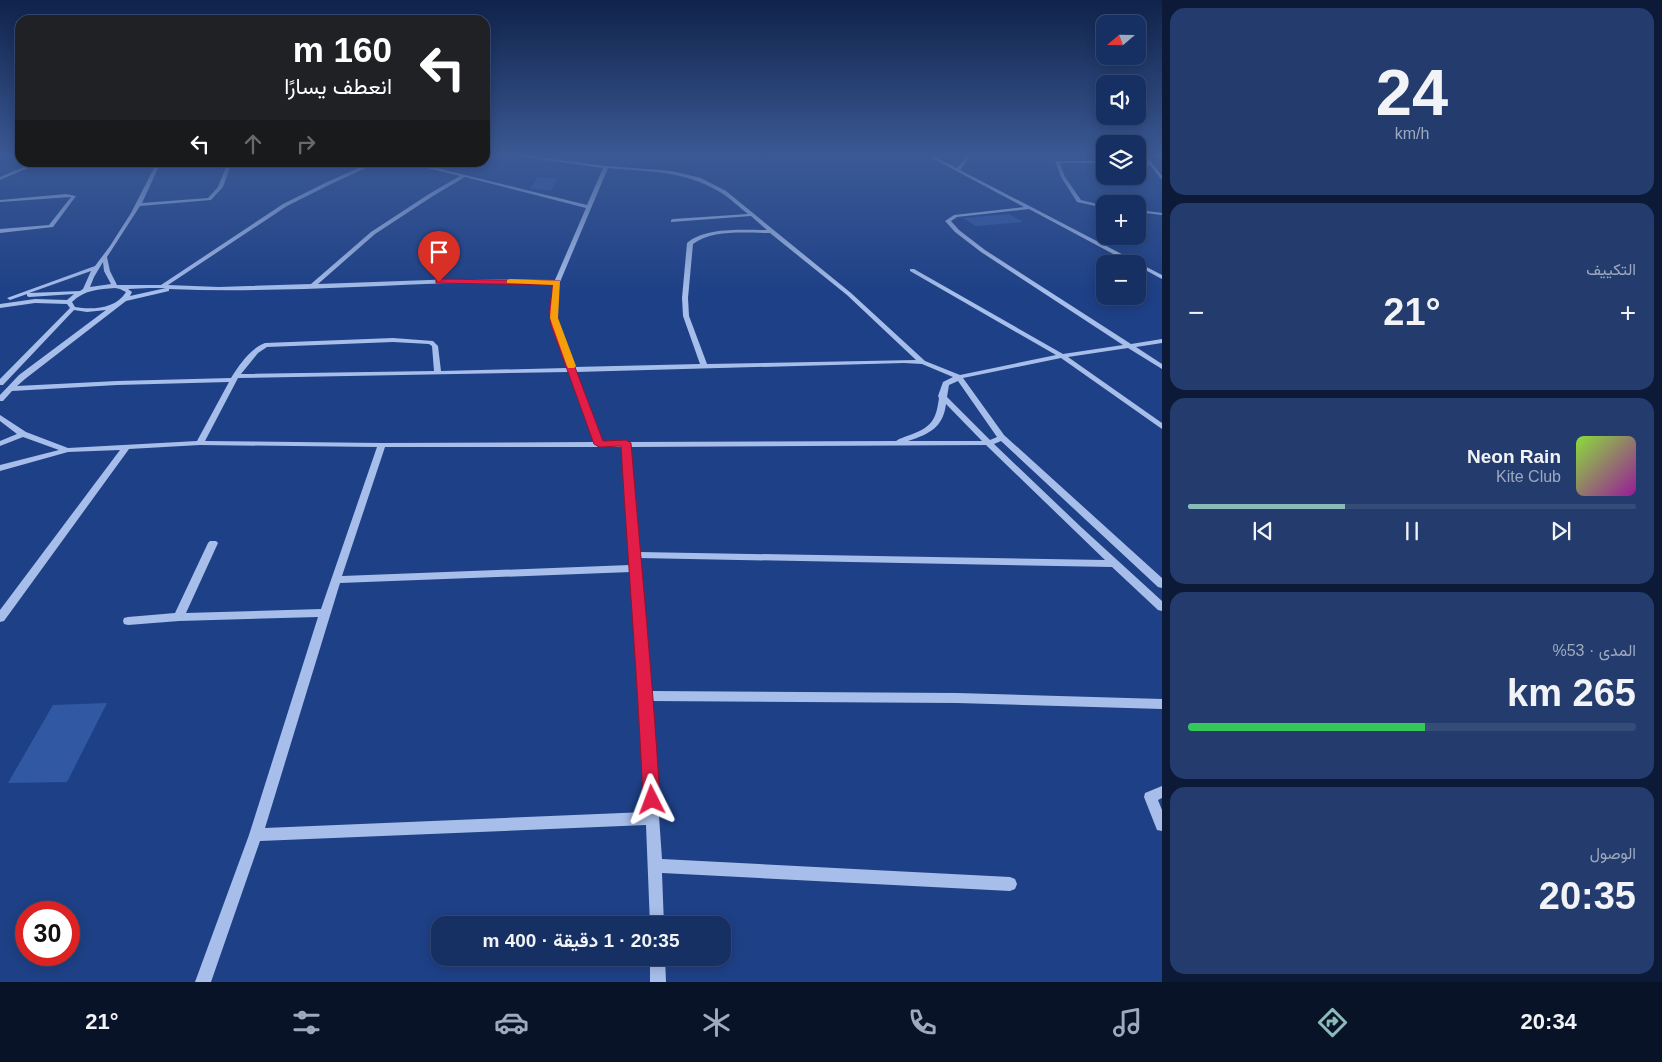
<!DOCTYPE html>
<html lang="ar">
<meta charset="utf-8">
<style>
body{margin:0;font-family:Arial,Vazirmatn,sans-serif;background:#233c6d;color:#f1f3f6;direction:rtl;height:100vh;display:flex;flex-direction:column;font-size:19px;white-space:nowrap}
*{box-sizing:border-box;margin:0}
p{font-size:16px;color:#9ea9bf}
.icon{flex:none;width:28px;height:28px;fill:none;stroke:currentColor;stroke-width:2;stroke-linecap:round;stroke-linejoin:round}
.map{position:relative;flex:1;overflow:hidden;direction:ltr}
.side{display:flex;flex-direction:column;gap:8px;padding:8px;background:#0c1a37;width:500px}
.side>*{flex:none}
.hud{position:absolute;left:15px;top:15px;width:475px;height:152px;border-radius:15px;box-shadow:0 2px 12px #0003,0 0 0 1px #354b78;direction:rtl;background:#202124;color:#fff;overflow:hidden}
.needle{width:32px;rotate:250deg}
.buttons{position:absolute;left:1096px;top:15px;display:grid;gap:10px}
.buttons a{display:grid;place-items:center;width:50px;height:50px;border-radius:10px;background:#163064;box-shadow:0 2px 12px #0003,0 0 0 1px #354b78;font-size:25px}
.speed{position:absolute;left:15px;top:901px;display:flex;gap:10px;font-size:25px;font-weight:700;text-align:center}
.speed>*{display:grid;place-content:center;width:65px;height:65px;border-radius:50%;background:#163064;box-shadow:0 2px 12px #0003,0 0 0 1px #354b78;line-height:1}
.speed .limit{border:8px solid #d22;background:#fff;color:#111}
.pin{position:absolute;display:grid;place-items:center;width:42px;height:42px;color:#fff;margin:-51px -21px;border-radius:50% 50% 50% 0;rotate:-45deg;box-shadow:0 0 5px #0007}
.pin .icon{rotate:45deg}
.me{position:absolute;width:55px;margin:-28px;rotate:357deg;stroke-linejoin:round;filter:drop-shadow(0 0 4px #0008)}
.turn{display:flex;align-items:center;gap:18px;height:105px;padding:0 15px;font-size:22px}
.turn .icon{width:65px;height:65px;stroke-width:2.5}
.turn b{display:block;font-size:35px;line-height:42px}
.lanes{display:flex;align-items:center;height:48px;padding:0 15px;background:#0003;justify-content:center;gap:25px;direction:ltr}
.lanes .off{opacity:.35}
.big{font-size:38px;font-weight:700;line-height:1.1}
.side .card{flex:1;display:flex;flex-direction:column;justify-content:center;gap:8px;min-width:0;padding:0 18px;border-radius:15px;background:#233c6d}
.side .dial{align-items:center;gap:0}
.dial b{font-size:65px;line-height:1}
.song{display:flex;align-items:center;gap:15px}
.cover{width:60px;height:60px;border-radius:8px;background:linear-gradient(135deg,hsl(90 70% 55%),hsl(300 70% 35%))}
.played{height:5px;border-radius:2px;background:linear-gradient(90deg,#8bbbb9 35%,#354b78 35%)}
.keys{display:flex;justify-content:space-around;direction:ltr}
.heat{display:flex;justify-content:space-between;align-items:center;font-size:28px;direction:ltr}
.charge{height:8px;border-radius:4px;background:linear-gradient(90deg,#34c759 53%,#354b78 0)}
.trip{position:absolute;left:431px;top:916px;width:300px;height:50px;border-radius:15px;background:#163064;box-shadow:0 2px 12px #0003,0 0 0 1px #354b78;font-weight:700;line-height:50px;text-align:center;direction:rtl}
.tab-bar{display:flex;height:80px;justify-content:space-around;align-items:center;background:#091328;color:#9ea9bf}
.tab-bar .icon{width:35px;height:35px}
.tab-bar .on{color:#8bbbb9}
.tab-bar b{font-size:22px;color:#f1f3f6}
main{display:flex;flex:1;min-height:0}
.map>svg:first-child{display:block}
.green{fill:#3158a3}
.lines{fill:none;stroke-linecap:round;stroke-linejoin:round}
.minor{fill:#a7beea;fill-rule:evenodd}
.route{fill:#e11d48;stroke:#92132f}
.slow{fill:#f59e0b}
</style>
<main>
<section class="side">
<div class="card dial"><b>24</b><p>km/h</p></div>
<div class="card"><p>التكييف</p>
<div class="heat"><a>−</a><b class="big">21°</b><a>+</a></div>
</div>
<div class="card">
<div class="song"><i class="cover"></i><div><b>Neon Rain</b><p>Kite Club</p></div></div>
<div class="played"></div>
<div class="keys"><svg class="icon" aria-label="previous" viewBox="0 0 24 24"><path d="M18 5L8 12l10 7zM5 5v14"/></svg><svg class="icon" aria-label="pause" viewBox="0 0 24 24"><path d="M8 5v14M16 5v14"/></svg><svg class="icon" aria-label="next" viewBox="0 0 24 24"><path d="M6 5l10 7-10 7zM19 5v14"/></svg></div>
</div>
<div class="card"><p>المدى · 53%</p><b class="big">265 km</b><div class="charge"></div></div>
<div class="card"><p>الوصول</p><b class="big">20:35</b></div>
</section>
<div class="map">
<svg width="1162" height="982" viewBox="0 0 1162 982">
<rect width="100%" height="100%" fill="#1e4086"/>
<g class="green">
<path d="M538,177L558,178L552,190L530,189Z"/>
<path d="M1009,214L1023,222L976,226L963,218Z"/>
<path d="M107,703L67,782L8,783L53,705Z"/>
</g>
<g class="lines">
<g class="minor">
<path d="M509,155H522L606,166L672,171L701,178L726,191L851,293L925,361L960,375L1056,355L910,271V269H914L1063,354L1123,345L981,252L955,232L945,221L954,215L1024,207L926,155H931L957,168L967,155H971L960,170L1162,275V279L1160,278L1138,266V264H1132L1029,209L957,217L951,221L959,230L985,250L1131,344L1162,339V343L1136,347L1162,364V369L1128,348L1068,357L1162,423V429L1061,358L963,378L1004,435L1162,578V588L1158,587L1001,441L994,444L1081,527L1162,601V611L1158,610L1112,567L639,558L650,691L957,693L1162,699V709L957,703L651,701L662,859L1010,877L1015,879L1017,884L1015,889L1010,891L662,873L664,925H650L646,825L260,841L211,982H195L249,835L318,617L179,621L128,625L124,624L123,621L124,618L128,617L175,613L208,543L210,541H216L218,543L186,613L321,609L377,447L200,445L129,449L4,621L0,622V610L120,450L68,452L0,471V465L59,450L23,437L0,446V441L17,434L0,421V415L26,432L68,448L197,441L229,382L117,385L12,391L3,401H0V395L19,375L106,310L87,312L74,310L3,385H0V379L70,308L67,304L35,303L0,308V304L35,299L67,300L74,294L29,297L27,296V294L10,300L7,298L95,266L110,246L131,213L157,162H161L142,203L208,198L218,187L228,162H232L223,187L211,200L140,206L107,257L110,271L117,285H161L283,204L327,182L372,162H379L331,184L287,206L168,285L219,287L311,284L371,232L429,194L460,176L402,162H412L587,205L603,168ZM608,168C649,172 683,170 720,192C730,198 739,207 748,214L673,219L671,220V222L751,216L767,230C744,230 705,227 687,243L682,298L683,316L700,364L574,367L558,325L556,312L560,282ZM465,177L586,208L555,280L457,279L318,284L375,234L433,196ZM770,233L847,295L916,360L707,364L689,316L688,298L693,244C713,229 746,233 770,233ZM103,262L104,271L111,284L90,287L94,277ZM91,271L83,289L80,291L29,293ZM457,283L554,284L550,312L552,325L567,368L441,371L438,346L433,341L393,338L265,343C250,349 240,364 231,378L117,381L17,386L25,379L126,301L169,291V289C265,293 360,286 457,283ZM115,288L120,289L126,292C116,309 92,310 75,307L72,302C84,290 99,289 115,288ZM149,288H166L130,296L132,292L128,289ZM393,342L429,344L432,346L434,371L241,374L258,353L267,347ZM904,363L922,364L953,377L943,382L938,396L939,398C936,420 932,427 910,435C905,437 900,438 896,441L629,442L626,441L602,442L576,372ZM569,372L594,442L382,443L205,441L238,378ZM958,381L997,437L990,440L947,397L949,385ZM946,404L982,441H908C929,434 943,428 946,404ZM986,445L1105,560L639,552L630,447ZM385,447H622L630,565L342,576ZM631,572L646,812L265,828L340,583Z"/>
<path d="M1142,155H1162V157L1147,156L1162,176V180L1150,165H1138V163H1148Z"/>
<path d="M1055,161H1105V163H1060L1065,177L1081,200L1105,206V208L1077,202L1061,177Z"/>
<path d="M31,164L35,165L0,180V177Z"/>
<path d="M66,194L76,196L53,227L0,233V229L49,225L71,197L0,202V200Z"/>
<path d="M1138,210L1162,213V215L1138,212Z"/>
<path d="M1162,786V798L1158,800L1162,810V831L1157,830L1144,797L1145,793Z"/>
<path d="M650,958H665L666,982H650Z"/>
</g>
</g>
<linearGradient id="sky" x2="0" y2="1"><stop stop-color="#10234a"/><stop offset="0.53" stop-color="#3b5995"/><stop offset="1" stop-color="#3b5995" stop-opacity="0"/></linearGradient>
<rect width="1162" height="293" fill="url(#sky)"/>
<path class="route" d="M439,279L560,281L557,312L559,325L603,441L626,440L631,443C641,562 653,681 660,800L658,806L652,808L646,806L643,800C638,682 628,565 621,446L599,447L594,444L551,325L549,312L553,285L436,283V280Z"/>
<path class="slow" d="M510,279L560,281L558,318L576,366L574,368H568L567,366L550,318L553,285L507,283V280Z"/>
</svg>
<div class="buttons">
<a><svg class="needle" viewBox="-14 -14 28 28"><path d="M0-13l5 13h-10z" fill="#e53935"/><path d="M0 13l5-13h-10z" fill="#9ea9bf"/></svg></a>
<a><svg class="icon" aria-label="sound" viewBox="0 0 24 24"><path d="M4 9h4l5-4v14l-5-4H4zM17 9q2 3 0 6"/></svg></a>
<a><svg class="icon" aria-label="layers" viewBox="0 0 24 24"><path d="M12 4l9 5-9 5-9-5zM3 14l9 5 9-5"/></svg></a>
<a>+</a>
<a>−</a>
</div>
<div class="speed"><div class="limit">30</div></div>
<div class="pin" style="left:439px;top:282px;background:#d93025"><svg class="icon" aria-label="arrive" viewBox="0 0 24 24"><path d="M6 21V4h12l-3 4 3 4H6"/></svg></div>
<svg class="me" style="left:652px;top:800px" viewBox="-20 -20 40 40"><path d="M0-17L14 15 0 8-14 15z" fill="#e11d48" stroke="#fff" stroke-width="4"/></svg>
<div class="trip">20:35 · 1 دقيقة · 400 m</div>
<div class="hud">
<div class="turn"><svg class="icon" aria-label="left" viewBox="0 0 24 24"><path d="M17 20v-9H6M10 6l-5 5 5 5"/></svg><div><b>160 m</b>انعطف يسارًا</div></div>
<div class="lanes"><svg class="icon" aria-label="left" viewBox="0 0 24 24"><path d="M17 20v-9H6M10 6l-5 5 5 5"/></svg><svg class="icon off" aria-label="ahead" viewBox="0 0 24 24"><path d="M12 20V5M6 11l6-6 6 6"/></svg><svg class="icon off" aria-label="right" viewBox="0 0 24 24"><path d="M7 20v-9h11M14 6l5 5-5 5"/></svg></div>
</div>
</div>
</main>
<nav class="tab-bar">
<b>20:34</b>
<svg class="icon on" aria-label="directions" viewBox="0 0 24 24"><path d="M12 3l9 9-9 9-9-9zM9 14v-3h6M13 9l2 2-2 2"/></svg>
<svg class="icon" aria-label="music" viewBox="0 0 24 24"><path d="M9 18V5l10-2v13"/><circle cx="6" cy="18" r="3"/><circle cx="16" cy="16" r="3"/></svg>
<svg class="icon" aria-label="phone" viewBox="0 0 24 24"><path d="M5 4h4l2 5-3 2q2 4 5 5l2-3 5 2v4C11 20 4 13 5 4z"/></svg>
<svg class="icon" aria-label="climate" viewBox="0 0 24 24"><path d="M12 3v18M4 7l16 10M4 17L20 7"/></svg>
<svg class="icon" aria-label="car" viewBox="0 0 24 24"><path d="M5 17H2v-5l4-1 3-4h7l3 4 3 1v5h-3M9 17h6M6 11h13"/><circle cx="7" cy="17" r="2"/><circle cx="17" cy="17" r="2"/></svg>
<svg class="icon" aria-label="filters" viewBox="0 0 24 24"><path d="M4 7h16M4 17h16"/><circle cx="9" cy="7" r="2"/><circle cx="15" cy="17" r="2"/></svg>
<b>21°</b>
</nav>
